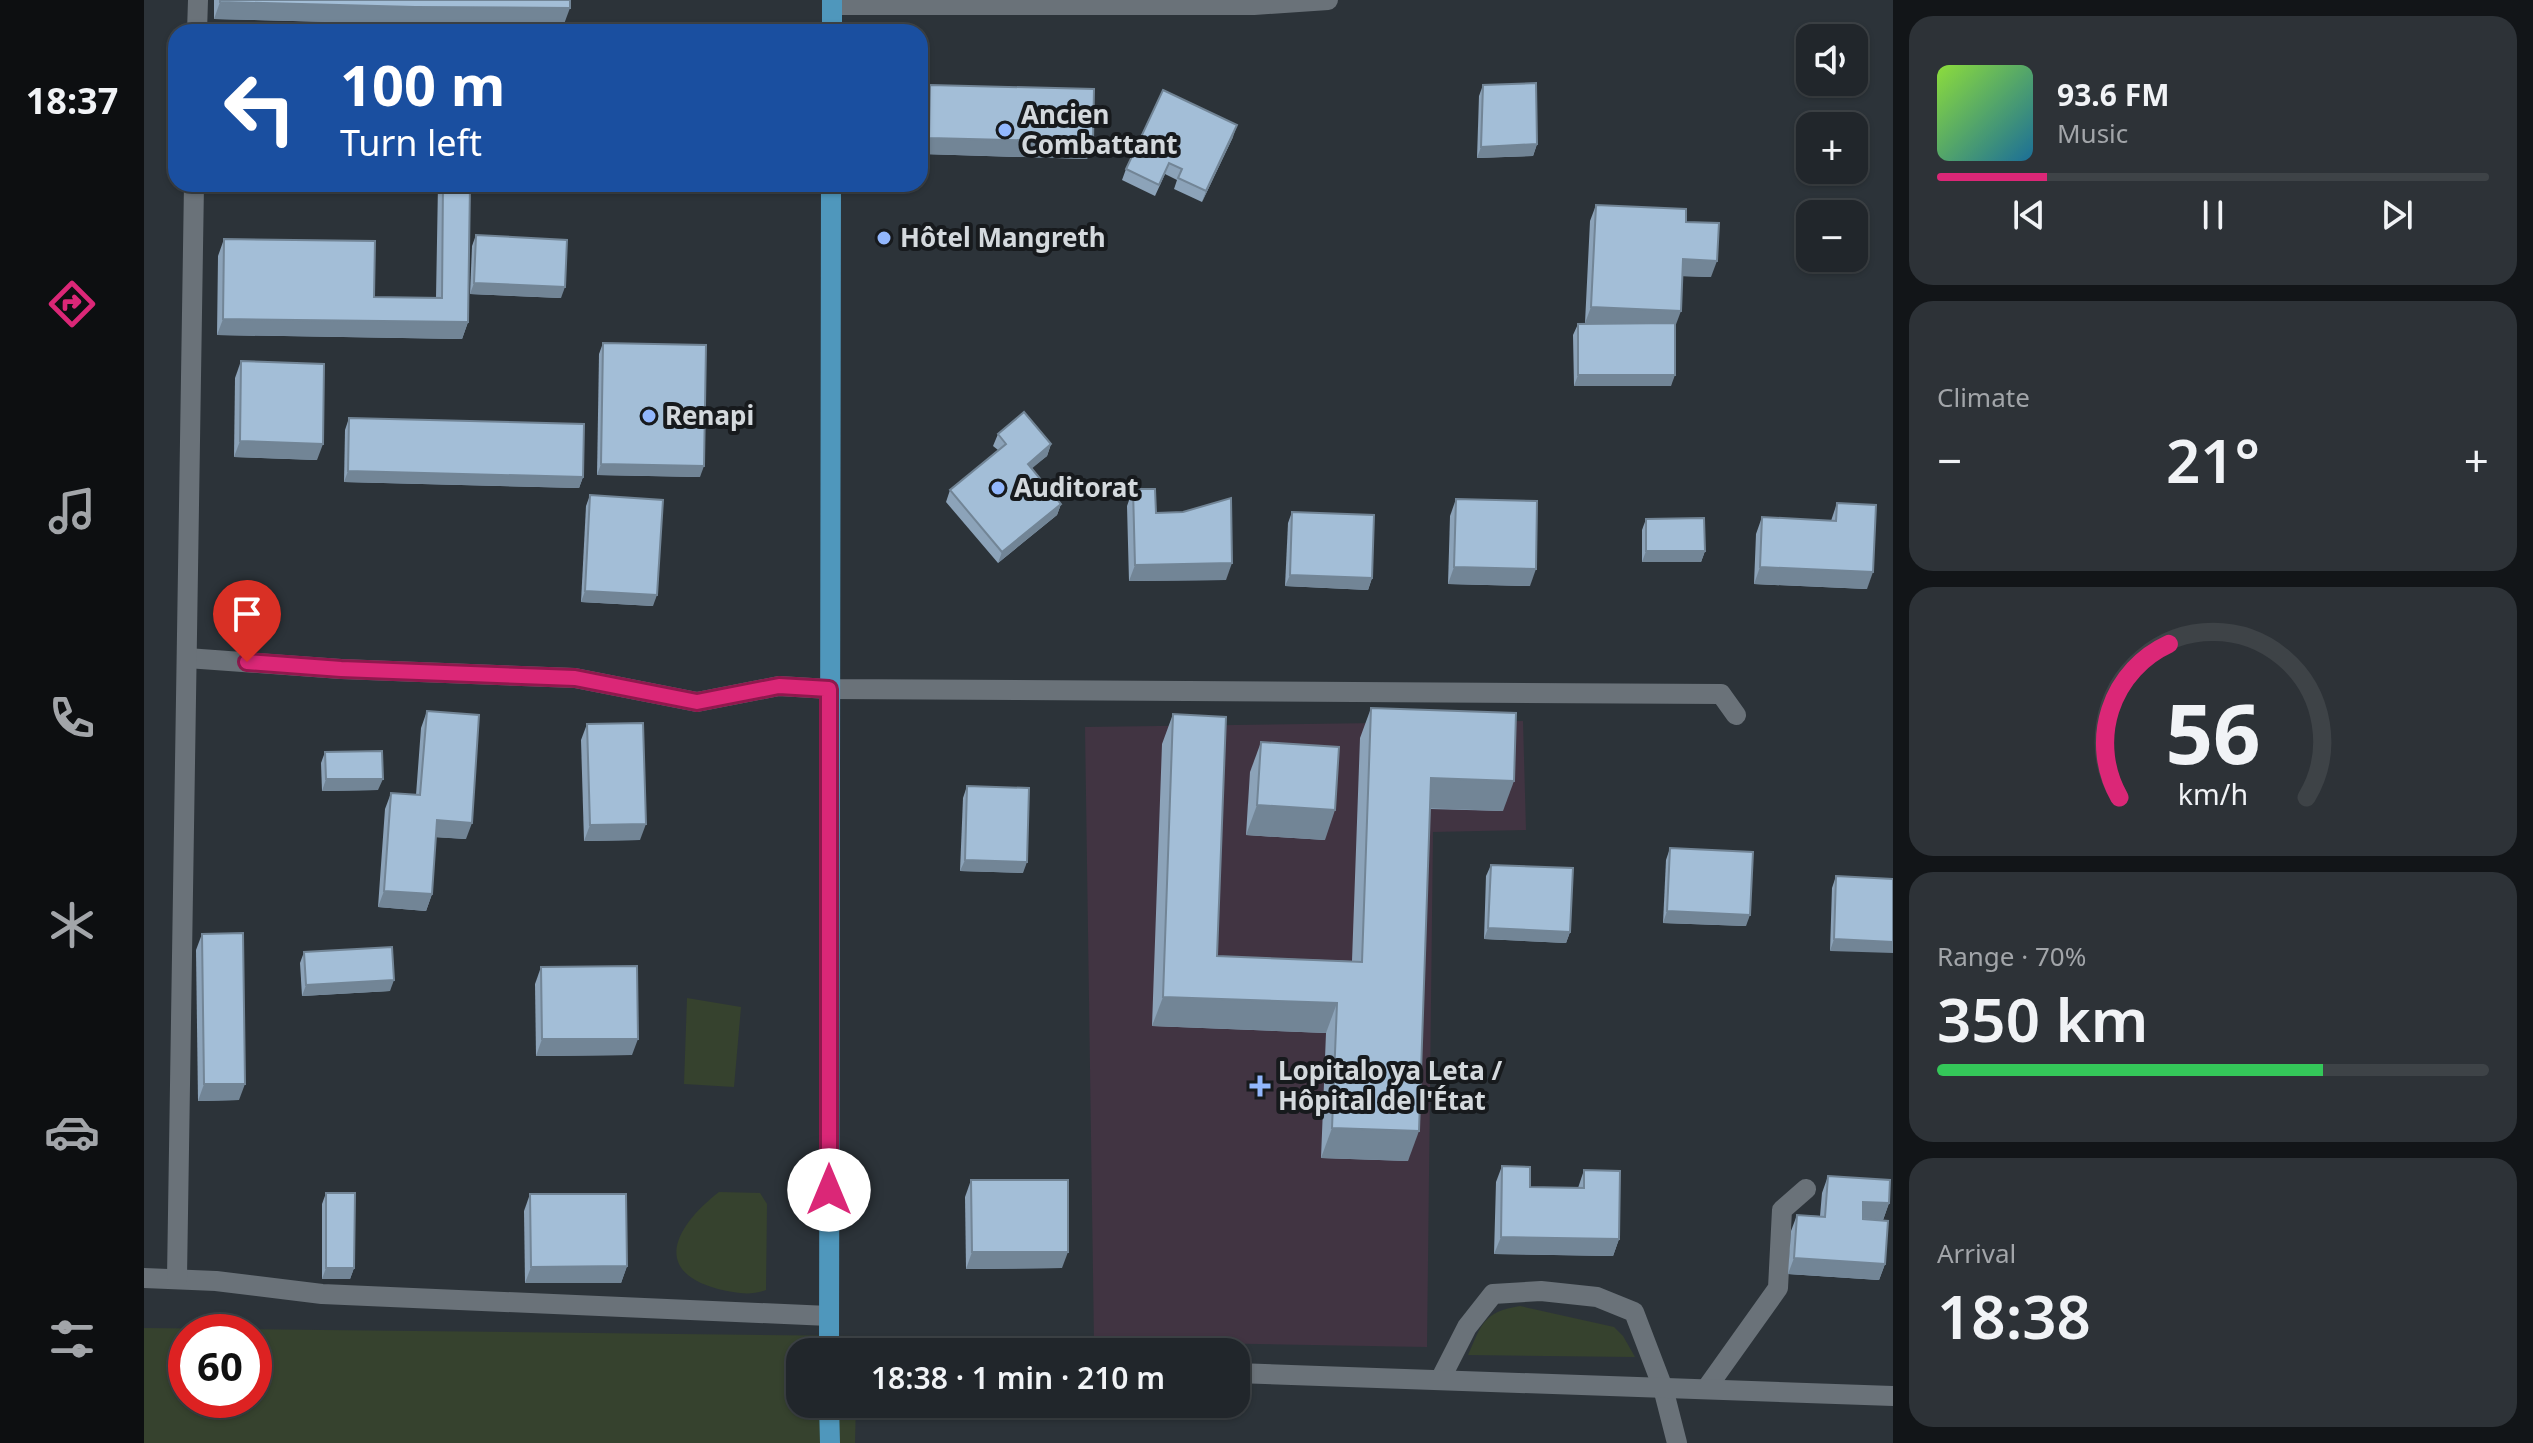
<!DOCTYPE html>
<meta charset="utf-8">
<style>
body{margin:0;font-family:"Noto Sans",sans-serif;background:#2d3237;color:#f1f3f6;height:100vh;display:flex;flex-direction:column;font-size:30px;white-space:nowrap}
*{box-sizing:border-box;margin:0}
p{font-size:26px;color:#a2a5a9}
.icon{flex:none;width:44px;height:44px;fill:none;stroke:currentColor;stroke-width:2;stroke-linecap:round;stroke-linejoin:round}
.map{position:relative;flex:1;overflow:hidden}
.sheet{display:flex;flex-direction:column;gap:16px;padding:16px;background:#121518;width:640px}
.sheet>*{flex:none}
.top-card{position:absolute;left:24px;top:24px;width:760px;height:168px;border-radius:24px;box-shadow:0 2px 6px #0004,0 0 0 2px #3e4347;background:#1a4fa0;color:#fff;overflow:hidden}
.controls{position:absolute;left:1652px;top:24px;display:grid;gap:16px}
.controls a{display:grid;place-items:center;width:72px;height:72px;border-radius:16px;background:#21262b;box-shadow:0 2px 6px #0004,0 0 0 2px #3e4347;font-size:40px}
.speed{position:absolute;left:24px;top:1314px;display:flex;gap:16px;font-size:40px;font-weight:700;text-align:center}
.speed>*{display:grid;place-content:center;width:104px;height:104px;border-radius:50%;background:#21262b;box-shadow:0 2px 6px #0004,0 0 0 2px #3e4347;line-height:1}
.speed .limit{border:12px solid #d22;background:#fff;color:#111}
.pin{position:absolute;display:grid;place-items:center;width:68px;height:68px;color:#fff;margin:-82px -34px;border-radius:50% 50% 50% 0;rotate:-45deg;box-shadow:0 0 8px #0007}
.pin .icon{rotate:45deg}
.me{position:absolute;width:88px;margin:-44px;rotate:0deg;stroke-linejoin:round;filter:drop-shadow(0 0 6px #0008)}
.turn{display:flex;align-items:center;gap:28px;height:168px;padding:0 40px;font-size:36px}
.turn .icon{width:104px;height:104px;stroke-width:2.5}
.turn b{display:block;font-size:56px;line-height:68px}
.big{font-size:60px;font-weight:600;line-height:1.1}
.sheet .tile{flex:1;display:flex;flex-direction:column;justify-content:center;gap:12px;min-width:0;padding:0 28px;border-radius:24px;background:#2d3237}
.sheet .dial{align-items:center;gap:0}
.dial svg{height:208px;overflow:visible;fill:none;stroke:#3e4347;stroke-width:7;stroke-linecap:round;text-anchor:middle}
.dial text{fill:#f1f3f6;stroke:none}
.song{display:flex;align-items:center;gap:24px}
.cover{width:96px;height:96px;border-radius:12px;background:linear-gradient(135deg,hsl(90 70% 55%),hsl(200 70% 35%))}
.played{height:8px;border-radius:4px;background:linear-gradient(90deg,#db2777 20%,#3e4347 20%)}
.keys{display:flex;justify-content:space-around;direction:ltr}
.heat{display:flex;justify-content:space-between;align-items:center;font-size:44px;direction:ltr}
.charge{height:12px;border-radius:6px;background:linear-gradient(90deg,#34c759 70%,#3e4347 0)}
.trip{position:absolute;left:642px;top:1338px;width:464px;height:80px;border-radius:24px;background:#21262b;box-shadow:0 2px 6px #0004,0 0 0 2px #3e4347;font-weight:600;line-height:80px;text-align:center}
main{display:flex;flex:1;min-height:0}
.dock{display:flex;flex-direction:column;width:144px;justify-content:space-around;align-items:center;background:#0d0f11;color:#a2a5a9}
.dock .icon{width:56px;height:56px}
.dock .on{color:#db2777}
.dock b{font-size:36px;color:#f1f3f6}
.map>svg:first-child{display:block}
.medical{fill:#413442}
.green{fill:#36422e;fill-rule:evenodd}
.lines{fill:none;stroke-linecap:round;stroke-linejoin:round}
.lane{stroke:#6a7279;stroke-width:20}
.street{stroke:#6a7279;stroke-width:20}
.primary{stroke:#4f97bc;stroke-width:20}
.wall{fill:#8ca3b9}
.shaded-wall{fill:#728596}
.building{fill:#a3bed7;stroke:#728596;stroke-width:2}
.route-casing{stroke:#8e194d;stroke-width:20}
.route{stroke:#db2777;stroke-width:14}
.poi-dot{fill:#92b7fd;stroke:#171a1d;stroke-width:3}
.labels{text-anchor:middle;stroke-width:8;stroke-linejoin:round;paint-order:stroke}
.poi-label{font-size:26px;font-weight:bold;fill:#d4d9dd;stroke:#171a1d;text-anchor:start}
</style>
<main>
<nav class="dock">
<b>18:37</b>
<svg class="icon on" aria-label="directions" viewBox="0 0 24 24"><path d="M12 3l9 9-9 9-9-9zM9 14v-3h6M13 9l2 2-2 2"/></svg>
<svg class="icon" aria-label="music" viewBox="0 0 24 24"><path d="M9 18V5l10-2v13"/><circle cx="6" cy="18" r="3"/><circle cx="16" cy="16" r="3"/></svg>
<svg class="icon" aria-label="phone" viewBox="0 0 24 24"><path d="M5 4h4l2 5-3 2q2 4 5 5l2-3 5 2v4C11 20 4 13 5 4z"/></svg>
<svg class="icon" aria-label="climate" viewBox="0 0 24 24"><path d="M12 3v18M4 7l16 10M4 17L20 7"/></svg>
<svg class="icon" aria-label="car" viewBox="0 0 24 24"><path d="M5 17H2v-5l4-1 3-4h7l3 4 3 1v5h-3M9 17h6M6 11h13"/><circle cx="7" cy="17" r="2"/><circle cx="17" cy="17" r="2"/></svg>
<svg class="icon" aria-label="filters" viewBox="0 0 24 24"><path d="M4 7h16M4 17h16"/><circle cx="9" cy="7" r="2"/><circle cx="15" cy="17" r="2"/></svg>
</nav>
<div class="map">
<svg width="1749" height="1443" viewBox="0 0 1749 1443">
<rect width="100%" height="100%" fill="#2c3339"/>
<path class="medical" d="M1379,721L1382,830L1289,832L1283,1347L950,1341L941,727Z"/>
<g class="green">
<path d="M543,998L597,1007L590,1087L540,1084Z"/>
<path d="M575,1192L616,1193L623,1204L622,1290C605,1296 592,1293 574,1289C504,1270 535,1223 575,1192Z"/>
<path d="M1376,1306L1470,1327L1479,1336L1491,1357L1324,1355C1338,1324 1339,1312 1376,1306Z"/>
<path d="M0,1328L713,1336V1352H656V1404H712L711,1443H0ZM42,1332H110V1400H42Z"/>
</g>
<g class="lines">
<g class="lane">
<path d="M1296,1380L1323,1327L1349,1294L1397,1291L1453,1297L1490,1312L1519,1388L1533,1443"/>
<path d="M1562,1389L1634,1288L1638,1210L1662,1189"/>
</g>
<g class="street">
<path d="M688,5H1110L1184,0"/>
<path d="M53,32L54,0"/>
<path d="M43,658L197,669L431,678L553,702L635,686L685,689L1577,694L1592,715"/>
<path d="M0,1278L72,1281L178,1294L685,1316"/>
<path d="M33,1278L50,184"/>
<path d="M1092,1373L1749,1396"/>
</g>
<g class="primary">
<path d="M688,32V0"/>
<path d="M685,1352L687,184"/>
<path d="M685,1404L686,1443"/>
</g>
</g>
<g class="wall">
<path d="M70,0H426L420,24H265L70,19Z"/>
<path d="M786,85L949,142L943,159L779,154L780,102Z"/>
<path d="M1339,85L1393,144L1389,156L1333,158L1335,96Z"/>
<path d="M1089,137L1058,202L1030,189L1033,180L1021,174L1011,196L978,180L982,169Z"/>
<path d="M294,184H326L324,322L318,339L73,335L74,256L80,239L230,297L292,298Z"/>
<path d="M1452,205L1542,222L1567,277L1538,276L1531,327L1527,386H1430L1429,335L1434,324L1441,323L1446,221Z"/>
<path d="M332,235L417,298L326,294L328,246Z"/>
<path d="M459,343L556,477L453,475L455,354Z"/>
<path d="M97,361L173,460L90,457L91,378Z"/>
<path d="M205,418L439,477L435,488L200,482L201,430Z"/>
<path d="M854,434L907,444L903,456L887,468L917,504L913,515L854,563L802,502L806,490L854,450L849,446Z"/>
<path d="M989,489L1012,513L1082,580L985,581L983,506Z"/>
<path d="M446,495L509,606L437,602L442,506Z"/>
<path d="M1312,499L1386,586L1304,584L1306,516Z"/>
<path d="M1693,503L1723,589L1610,584L1612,534L1618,517L1687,521Z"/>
<path d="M1148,512L1228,578L1224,590L1141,586L1144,523Z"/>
<path d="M1502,519L1561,551L1557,562H1498V530Z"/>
<path d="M1227,708L1359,811L1286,809L1264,1161L1177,1158L1182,1033L1008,1026L1018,744L1029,714L1073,956L1208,961L1216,738Z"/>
<path d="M283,711L322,839L292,837L288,894L282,911L234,907L241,809L247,793L272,795L277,728Z"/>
<path d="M443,724L496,840L440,841L437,740Z"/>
<path d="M1117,742L1181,840L1102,835L1106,772Z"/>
<path d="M181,752L234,790L178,791L177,763Z"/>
<path d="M823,786L879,873L816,871L819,798Z"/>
<path d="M1526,848L1602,926L1519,923L1522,860Z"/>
<path d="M1347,865L1426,932L1422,943L1340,939L1342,876Z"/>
<path d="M1692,876L1749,879L1686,951L1688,888Z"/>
<path d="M58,934L95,1100L54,1101L52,950Z"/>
<path d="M160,952L246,991L158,996L156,963Z"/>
<path d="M397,967L488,1055L392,1056L391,984Z"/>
<path d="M1358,1166L1386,1187L1434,1188L1440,1170L1475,1239L1469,1256L1350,1254L1352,1182Z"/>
<path d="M1684,1176L1745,1203L1739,1220L1719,1219L1741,1264L1735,1280L1644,1274L1647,1231L1653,1215L1676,1216L1678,1193Z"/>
<path d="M827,1180L918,1268L822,1269L821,1197Z"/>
<path d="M182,1193L210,1268L206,1279H178V1204Z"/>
<path d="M386,1194L483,1266L477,1283H381L380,1211Z"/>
</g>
<g class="shaded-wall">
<path d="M76,2L426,8L420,24H265L70,19Z"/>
<path d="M1093,125L1089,137L1058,202L1062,191Z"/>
<path d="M785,138L949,142L943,159L779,154Z"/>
<path d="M1393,144L1389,156L1333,158L1337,147Z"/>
<path d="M1539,259L1573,261L1567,277L1533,276Z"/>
<path d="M330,283L421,287L417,298L326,294Z"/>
<path d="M1447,307L1537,311L1531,327L1441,323Z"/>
<path d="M79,319L324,322L318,339L73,335Z"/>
<path d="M1434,375H1531L1527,386H1430Z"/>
<path d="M96,441L179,444L173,460L90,457Z"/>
<path d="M907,444L903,456L880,475L884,464Z"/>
<path d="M457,464L560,466L556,477L453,475Z"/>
<path d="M204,471L439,477L435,488L200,482Z"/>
<path d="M917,504L913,515L854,563L858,552Z"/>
<path d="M1502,551H1561L1557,562H1498Z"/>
<path d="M1088,563L1082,580L985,581L991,565Z"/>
<path d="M1310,567L1392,569L1386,586L1304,584Z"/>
<path d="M1616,567L1729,572L1723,589L1610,584Z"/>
<path d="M1146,575L1228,578L1224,590L1141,586Z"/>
<path d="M441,591L513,595L509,606L437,602Z"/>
<path d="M1287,778L1370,781L1359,811L1276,808Z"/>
<path d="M182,779H239L234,790L178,791Z"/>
<path d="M1113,805L1191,810L1181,840L1102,835Z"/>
<path d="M293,820L328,823L322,839L287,837Z"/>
<path d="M502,824L496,840L440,841L446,825Z"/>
<path d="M821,860L883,862L879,873L816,871Z"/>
<path d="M240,891L288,894L282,911L234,907Z"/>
<path d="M1523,911L1606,915L1602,926L1519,923Z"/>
<path d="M1344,928L1426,932L1422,943L1340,939Z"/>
<path d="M1690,939L1749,942V953L1686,951Z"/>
<path d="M250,980L246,991L158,996L162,985Z"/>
<path d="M1019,997L1193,1003L1182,1033L1008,1026Z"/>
<path d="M398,1039H494L488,1055L392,1056Z"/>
<path d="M60,1084H101L95,1100L54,1101Z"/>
<path d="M1188,1128L1275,1131L1264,1161L1177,1158Z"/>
<path d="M1719,1202L1745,1203L1739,1220L1713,1218Z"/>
<path d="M1357,1237L1475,1239L1469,1256L1350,1254Z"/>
<path d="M828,1252H924L918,1268L822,1269Z"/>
<path d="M1650,1258L1741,1264L1735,1280L1644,1274Z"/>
<path d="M483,1266L477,1283H381L387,1267Z"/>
<path d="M182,1268H210L206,1279H178Z"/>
</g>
<g class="building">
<path d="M76,0H426V8L271,7L76,2Z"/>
<path d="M1392,83L1393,144L1337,147L1339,85Z"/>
<path d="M786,85L950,89L949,142L785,138Z"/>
<path d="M1019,90L1093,125L1062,191L1034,178L1038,169L1025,163L1015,185L982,169Z"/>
<path d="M299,184H326L324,322L79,319L80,239L231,241L230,297L298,298Z"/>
<path d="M1452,205L1542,209V222L1575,223L1573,261L1539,259L1537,311L1447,307Z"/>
<path d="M332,235L423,240L421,287L330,283Z"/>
<path d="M1531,323V375H1434V324Z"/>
<path d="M459,343L562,345L560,466L457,464Z"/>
<path d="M97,361L180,364L179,444L96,441Z"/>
<path d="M880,412L907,444L884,464L917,504L858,552L806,490L862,444L854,434Z"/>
<path d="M205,418L440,424L439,477L204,471Z"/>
<path d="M989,489H1011L1012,513L1039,512L1087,498L1088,563L991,565Z"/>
<path d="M446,495L519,500L513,595L441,591Z"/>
<path d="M1312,499L1393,501L1392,569L1310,567Z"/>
<path d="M1693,503L1732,505L1729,572L1616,567L1618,517L1692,521Z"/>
<path d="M1148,512L1230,515L1228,578L1146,575Z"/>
<path d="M1560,518L1561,551H1502V519Z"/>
<path d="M1227,708L1372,713L1370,781L1287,778L1275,1131L1188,1128L1193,1003L1019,997L1029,714L1082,717L1073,956L1218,962Z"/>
<path d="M283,711L335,715L328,823L293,820L288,894L240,891L247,793L276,795Z"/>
<path d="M499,723L502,824L446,825L443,724Z"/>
<path d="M1117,742L1195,747L1191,810L1113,805Z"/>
<path d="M238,751L239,779H182L181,752Z"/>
<path d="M823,786L885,788L883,862L821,860Z"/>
<path d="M1526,848L1609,852L1606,915L1523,911Z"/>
<path d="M1347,865L1429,868L1426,932L1344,928Z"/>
<path d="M1692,876L1749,879V942L1690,939Z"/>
<path d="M99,933L101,1084H60L58,934Z"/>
<path d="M248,947L250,980L162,985L160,952Z"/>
<path d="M493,966L494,1039H398L397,967Z"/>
<path d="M1358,1166L1386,1167V1187L1440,1188V1170L1476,1171L1475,1239L1357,1237Z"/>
<path d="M1684,1176L1746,1180L1745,1203L1719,1202V1219L1744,1221L1741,1264L1650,1258L1653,1215L1681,1217Z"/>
<path d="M827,1180H924V1252H828Z"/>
<path d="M182,1193H211L210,1268H182Z"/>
<path d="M386,1194H482L483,1266L387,1267Z"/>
</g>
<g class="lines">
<defs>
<path id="route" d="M103,662L197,669L431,678L553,702L635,686L685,689V1190"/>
</defs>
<use href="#route" class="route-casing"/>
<use href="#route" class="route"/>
</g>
<g class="poi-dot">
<circle cx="861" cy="130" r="8"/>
<circle cx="740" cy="238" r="8"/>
<circle cx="505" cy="416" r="8"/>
<circle cx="854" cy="488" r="8"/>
<path d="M1112 1074h8v8h8v8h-8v8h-8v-8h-8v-8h8z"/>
</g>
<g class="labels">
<g class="poi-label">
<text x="877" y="124">Ancien<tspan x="877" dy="30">Combattant</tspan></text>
<text x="756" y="247">Hôtel Mangreth</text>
<text x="521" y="425">Renapi</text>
<text x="870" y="497">Auditorat</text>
<text x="1134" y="1080">Lopitalo ya Leta /<tspan x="1134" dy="30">Hôpital de l'État</tspan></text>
</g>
</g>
</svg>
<div class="controls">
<a><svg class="icon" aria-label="sound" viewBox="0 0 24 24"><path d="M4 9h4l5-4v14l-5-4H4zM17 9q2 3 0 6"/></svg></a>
<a>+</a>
<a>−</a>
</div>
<div class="speed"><div class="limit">60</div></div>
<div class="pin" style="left:103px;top:662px;background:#d93025"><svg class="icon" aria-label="arrive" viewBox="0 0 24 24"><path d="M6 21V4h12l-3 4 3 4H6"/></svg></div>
<svg class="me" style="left:685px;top:1190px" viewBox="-20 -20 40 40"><circle r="19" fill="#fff"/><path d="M0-13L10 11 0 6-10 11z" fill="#db2777"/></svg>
<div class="trip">18:38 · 1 min · 210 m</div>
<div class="top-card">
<div class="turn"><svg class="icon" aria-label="left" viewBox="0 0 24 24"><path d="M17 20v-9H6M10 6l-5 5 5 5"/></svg><div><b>100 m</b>Turn left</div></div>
</div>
</div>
<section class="sheet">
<div class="tile">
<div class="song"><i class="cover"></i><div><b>93.6 FM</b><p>Music</p></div></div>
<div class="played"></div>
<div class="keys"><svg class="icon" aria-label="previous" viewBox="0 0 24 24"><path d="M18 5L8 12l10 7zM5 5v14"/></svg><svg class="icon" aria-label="pause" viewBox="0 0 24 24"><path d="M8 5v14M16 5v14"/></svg><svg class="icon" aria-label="next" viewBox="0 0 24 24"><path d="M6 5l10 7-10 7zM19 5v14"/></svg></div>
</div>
<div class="tile"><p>Climate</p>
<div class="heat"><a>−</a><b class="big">21°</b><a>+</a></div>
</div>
<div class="tile dial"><svg viewBox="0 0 100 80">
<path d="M14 69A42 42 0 1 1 86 69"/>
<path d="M14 69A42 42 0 0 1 33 10" stroke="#db2777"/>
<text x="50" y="56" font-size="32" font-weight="700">56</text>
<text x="50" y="72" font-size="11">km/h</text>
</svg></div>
<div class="tile"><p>Range · 70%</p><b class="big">350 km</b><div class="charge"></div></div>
<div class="tile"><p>Arrival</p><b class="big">18:38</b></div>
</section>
</main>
